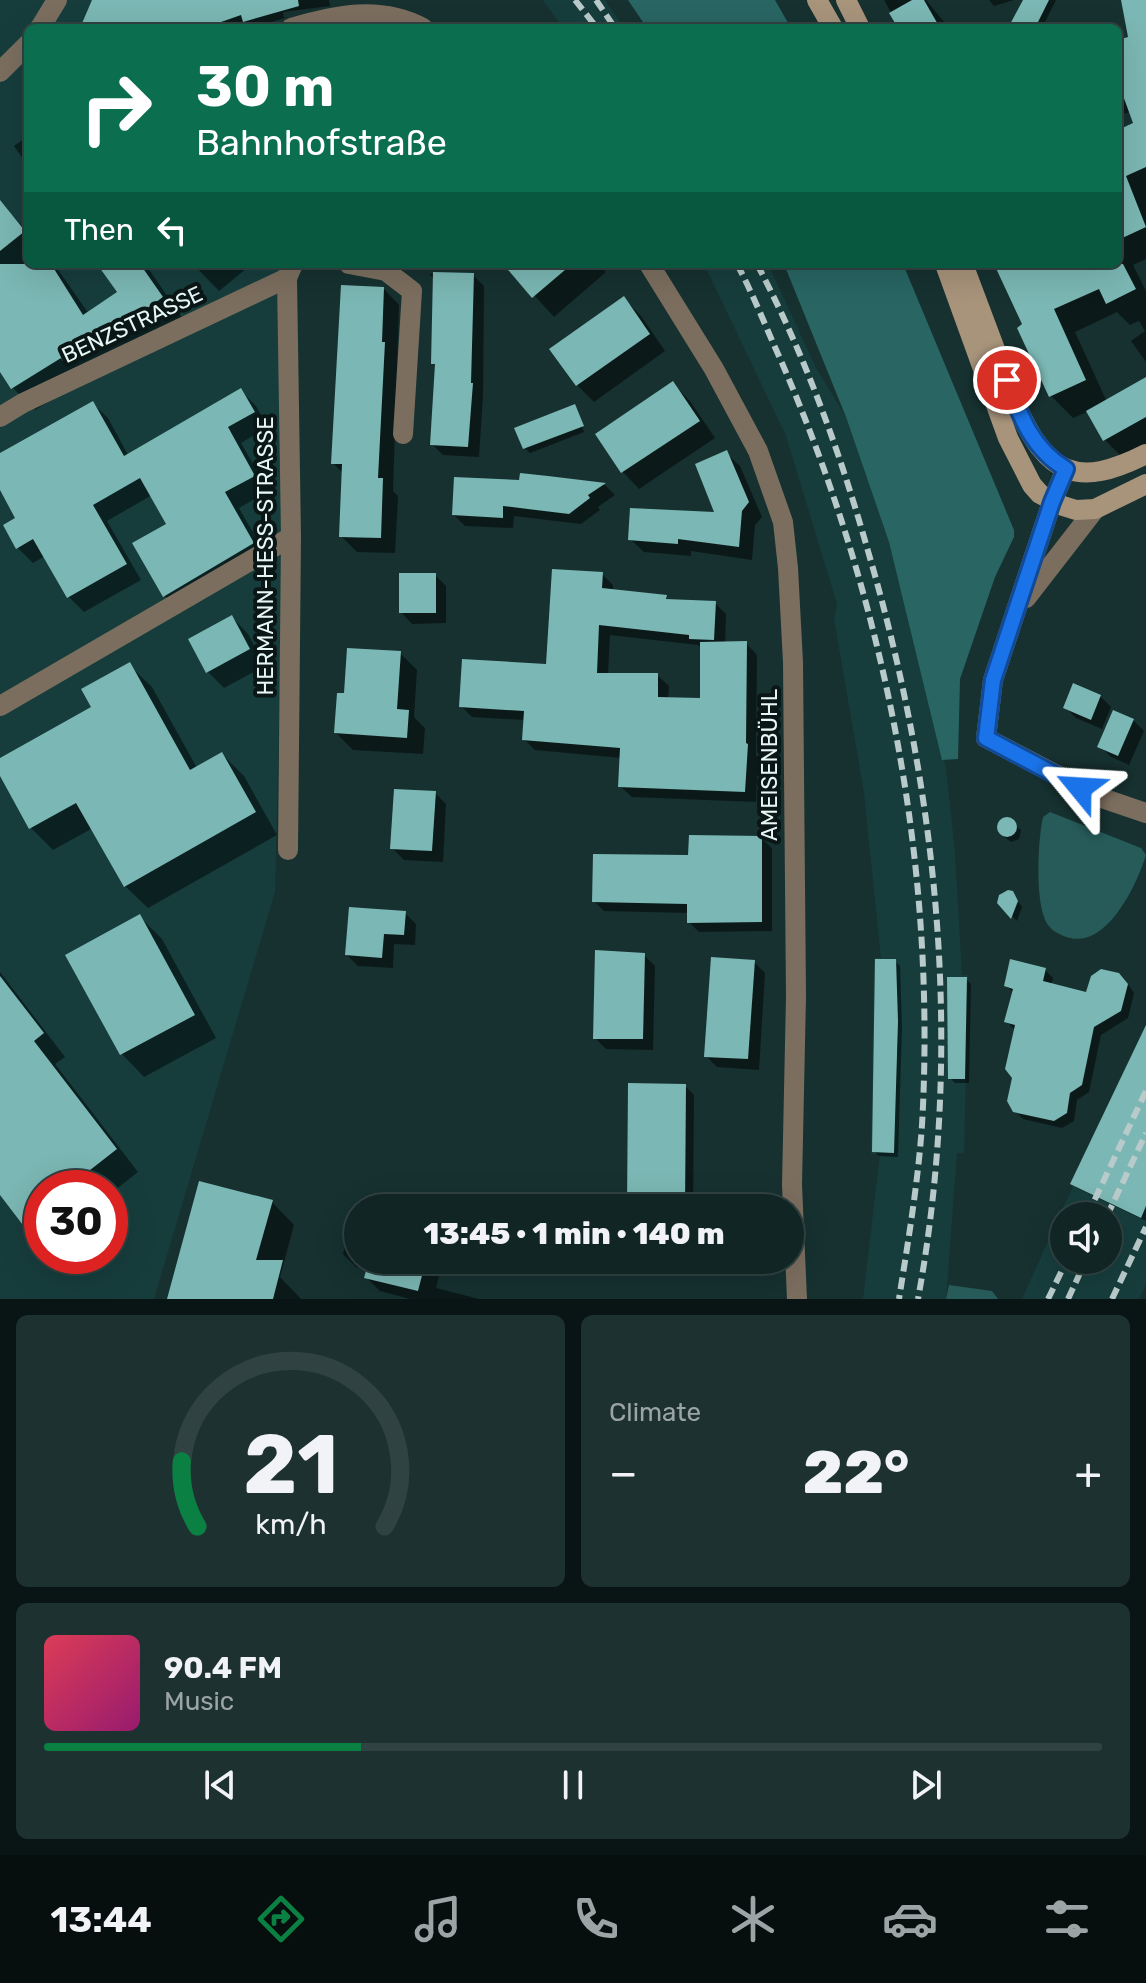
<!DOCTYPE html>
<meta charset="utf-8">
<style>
body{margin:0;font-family:Rubik,sans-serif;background:#1e3131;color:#f1f3f6;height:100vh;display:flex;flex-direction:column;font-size:30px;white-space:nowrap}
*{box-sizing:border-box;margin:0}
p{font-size:26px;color:#9ca5a6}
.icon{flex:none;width:44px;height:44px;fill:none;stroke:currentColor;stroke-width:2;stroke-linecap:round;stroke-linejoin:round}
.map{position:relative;height:1299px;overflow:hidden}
.drawer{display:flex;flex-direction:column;gap:16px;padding:16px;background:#091414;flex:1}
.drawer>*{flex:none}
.guide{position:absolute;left:24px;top:24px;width:1098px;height:244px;border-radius:12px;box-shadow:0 8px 32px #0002,0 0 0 2px #304241;background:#0b6e4f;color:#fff;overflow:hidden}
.buttons{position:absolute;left:1050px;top:1202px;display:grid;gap:16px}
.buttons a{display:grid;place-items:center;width:72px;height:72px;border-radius:50%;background:#102524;box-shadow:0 8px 32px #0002,0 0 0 2px #304241;font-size:40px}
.speed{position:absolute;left:24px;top:1170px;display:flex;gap:16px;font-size:40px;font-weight:700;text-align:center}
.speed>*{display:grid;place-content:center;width:104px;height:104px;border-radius:50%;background:#102524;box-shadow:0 8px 32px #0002,0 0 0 2px #304241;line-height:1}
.speed .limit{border:12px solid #d22;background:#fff;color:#111}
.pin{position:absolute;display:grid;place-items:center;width:68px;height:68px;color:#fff;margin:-34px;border:4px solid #fff;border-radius:50%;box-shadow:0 2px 8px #0007}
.me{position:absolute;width:88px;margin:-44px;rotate:297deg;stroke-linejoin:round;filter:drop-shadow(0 0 6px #0008)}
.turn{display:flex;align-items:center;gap:28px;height:168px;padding:0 40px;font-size:36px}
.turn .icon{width:104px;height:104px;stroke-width:2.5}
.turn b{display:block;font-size:56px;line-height:68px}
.then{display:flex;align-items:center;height:76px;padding:0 40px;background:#0003;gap:16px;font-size:30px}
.big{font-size:60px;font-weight:800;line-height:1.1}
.drawer .tile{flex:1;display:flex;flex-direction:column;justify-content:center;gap:12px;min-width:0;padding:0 28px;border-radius:12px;background:#1e3131}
.drawer .dial{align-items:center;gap:0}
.dial svg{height:208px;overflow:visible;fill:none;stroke:#304241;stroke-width:7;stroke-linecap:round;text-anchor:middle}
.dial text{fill:#f1f3f6;stroke:none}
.song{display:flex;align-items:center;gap:24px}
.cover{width:96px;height:96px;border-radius:12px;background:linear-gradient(135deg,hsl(350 70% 55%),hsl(320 70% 35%))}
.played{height:8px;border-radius:4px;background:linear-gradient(90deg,#0b8043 30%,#304241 30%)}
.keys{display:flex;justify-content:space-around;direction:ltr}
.heat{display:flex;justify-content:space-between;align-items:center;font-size:44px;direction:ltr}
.drawer .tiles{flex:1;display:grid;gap:16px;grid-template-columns:1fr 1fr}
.tile:last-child{grid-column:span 2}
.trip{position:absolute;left:344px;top:1194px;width:460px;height:80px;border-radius:40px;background:#102524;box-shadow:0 8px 32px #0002,0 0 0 2px #304241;font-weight:800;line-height:80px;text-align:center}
.tab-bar{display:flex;height:128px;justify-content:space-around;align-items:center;background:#060f0e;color:#9ca5a6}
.tab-bar .icon{width:56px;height:56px}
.tab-bar .active{color:#0b8043}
.tab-bar b{font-size:36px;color:#f1f3f6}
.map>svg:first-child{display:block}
.built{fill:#163d3c;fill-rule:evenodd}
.green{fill:#265b59}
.forest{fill:#286563}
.shadow{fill:#0007;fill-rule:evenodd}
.building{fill:#7bb7b4}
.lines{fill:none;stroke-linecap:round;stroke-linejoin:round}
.street{stroke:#7b6e5f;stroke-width:20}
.secondary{stroke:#a8937b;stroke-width:20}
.rail{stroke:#b8cac9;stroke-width:6;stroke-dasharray:12 6;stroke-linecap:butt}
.route-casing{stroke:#114b97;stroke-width:20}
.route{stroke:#1a73e8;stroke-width:14}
.labels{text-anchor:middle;stroke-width:8;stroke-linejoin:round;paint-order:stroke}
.street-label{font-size:22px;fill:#e7f7f6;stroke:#0b1716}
</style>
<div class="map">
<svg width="1146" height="1299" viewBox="0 0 1146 1299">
<rect width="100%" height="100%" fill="#163130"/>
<g class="built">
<path d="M0,0H148L154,28H28V264H290L275,892L154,1299H0ZM42,1188H110V1256H42Z"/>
<path d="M543,0H605L624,28H563Z"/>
<path d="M704,264H768L816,368L846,417L889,542L946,768L955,853L962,975H968L964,1153H957L946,1299H863L880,1154H871L874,958H881L864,793L834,619L837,604L786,436Z"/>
<path d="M1146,1038V1284L1139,1299H1022L1069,1195ZM1064,1216H1108V1260H1064Z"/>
</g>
<g class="green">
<path d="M1050,812L1141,848L1146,855C1137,884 1108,947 1070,938C1063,936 1053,932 1049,926C1034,908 1038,839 1043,817Z"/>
<path d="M949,1285L992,1291L998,1299H946Z"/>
</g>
<g class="forest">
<path d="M628,0H775L791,28H647Z"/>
<path d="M784,264H903L1014,530V537L995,577L960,679L958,759L942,760L889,542L846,417Z"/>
</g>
<g class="shadow">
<path d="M94,0H329L330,6L283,12L284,18L254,28H83Z"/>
<path d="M884,0H926L949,28H900Z"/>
<path d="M989,0H1014L994,6Z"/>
<path d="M1025,0H1056L1042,28H1011Z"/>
<path d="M1123,0H1146V259L1133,265L1146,291V362L1131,341L1145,331L1139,321L1130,325L1117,312L1075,332L1107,402L1146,380V445L1123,458L1105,440L1089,411L1073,418L1051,396L1025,325L996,264H1118V132L1135,124L1131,112L1118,115V42L1131,38Z"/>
<path d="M28,136V166L14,146Z"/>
<path d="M0,203L28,232V264H54L89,314L119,293L99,264H145L184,320L35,410L13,388L0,368Z"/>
<path d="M193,264H252L219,291Z"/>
<path d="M389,264H409L399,274Z"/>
<path d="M506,264H599L606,272L554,317Z"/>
<path d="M429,274L473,275L484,286L483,396L479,457L443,455L432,444L437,368L433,363L447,292Z"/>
<path d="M384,289L399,305L393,491L398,496L395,553L357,552L341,536L344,474L333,463Z"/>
<path d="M624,299L641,316L665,351L594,402L577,385Z"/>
<path d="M673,384L690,401L715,438L639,489L623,472L597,435Z"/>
<path d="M240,390L256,406L268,427L241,443L269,491L239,508L268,559L179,611L164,595L169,524L152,495L107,521L141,580L84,612L69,597L45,556L33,563L18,548V519L0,486V455L92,403L108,418L128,455Z"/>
<path d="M575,406L584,432L530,453L525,448Z"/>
<path d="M726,453L740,466L762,517L755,525L752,560L691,551V556L644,552L630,539L717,514Z"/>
<path d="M522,475L605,485L615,495L598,507L600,510L581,524L514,516L513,528L465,526L454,515L521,482Z"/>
<path d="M602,574L613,585V591L666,597L669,601L715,603L726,614L725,644L746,643L757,655L756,755L758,757L756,802L632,797L620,786L622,758L535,750L524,739L525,720L472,717L461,706L548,666ZM610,635L698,645L702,649V700L668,699L669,686L657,675H608Z"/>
<path d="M435,575L446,586V623L412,624L401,612Z"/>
<path d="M232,617L248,634L265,666L224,688L207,671Z"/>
<path d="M400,653L417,670L414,717L425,728L423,754L353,750L336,733L346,696Z"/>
<path d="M129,665L152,687L197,768L222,754L244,776L277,835L148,908L125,886L93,828L53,850L31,828L0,772V760L94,708Z"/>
<path d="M1100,696L1111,707L1102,729L1076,718L1065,707Z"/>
<path d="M1133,720L1144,731L1129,765L1111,757L1100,746Z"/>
<path d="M435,793L446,804L443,862L404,860L392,848Z"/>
<path d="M1007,819L1021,830L1019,839L1011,842L1002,835L998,828L1003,820Z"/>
<path d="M761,838L772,848V931L699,932L689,922V913L604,911L594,901L690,857Z"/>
<path d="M1012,893L1022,907L1017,921L999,903Z"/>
<path d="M405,913L416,924L415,945L394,944L393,968L358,966L347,955Z"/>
<path d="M140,917L162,939L216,1038L144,1077L122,1054L68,955Z"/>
<path d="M644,955L655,966L653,1050L606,1049L595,1038Z"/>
<path d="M895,961L900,966L902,1027L898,1157L879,1156L874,1151Z"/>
<path d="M754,962L765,973L759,1070L717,1067L706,1056Z"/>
<path d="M1045,970L1053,978L1051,985L1087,994L1127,983L1134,993L1128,1018L1101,1035L1089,1092L1077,1100L1074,1121L1062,1128L1023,1119L1015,1111L1014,1029L1006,1021L1014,993L1006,986Z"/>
<path d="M0,972L65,1057L55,1064L138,1172L110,1194V1188H42V1247L0,1192Z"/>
<path d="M966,979L971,984L969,1083H955L950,1078Z"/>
<path d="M1146,1032V1221L1077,1188L1072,1184Z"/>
<path d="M685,1086L694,1095L693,1208H747H616V1204H629Z"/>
<path d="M272,1202L294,1225L280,1277L301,1299H169Z"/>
<path d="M352,1216L358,1218V1260H443L436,1288L479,1299H410L380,1291L367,1278L368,1271L356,1267L343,1254Z"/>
<path d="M51,1256H82L65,1270Z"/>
</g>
<g class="building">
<path d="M92,0H298L299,6L243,22L241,15L204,28H80Z"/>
<path d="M912,0H924L940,28H898L889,13Z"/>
<path d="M1023,0H1049L1035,28H1008Z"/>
<path d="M1121,0H1146V167L1126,176L1146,227L1118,240V130L1133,123L1118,82V40L1128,37Z"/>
<path d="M0,200L25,231L0,251Z"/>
<path d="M0,264H51L83,315L117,292L97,264H140L163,297L118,329L63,361L61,358L11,389L0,372Z"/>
<path d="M503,264H572L532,298Z"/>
<path d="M994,264H1123L1136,289L1106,304L1099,289L1054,309L1086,380L1049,397L1017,328L1022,324Z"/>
<path d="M433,272L474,273L471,383H473L468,447L430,445L435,364H431Z"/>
<path d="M341,285L384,287L382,342H385L378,478H383L381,538L339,537L342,464H331Z"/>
<path d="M624,296L650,334L576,386L549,349Z"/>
<path d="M1146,377V417L1103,441L1086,411Z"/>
<path d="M673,381L700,421L621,473L595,434Z"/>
<path d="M241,388L255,412L228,427L255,476L225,492L254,543L163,597L132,543L166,524L140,478L93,505L127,564L67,598L33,539L16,549L3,525L15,518L0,490V453L93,401L124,456Z"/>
<path d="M575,404L584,426L523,449L514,428Z"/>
<path d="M727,450L749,502L742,511L739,547L678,539V544L628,540L630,508L714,512L695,464Z"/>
<path d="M520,473L548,476L606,483L588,495L590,498L569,514L503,506V518L452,515L454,477L519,480Z"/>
<path d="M552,569L603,572L602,588L667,595L666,599L716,601L714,640L689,639V635L599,625L597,673H658V697L700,698V642L747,641L746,743L748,744L745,792L618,787L620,748L522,740L524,711L459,707L462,659L546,664Z"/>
<rect x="399" y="573" width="37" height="40"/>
<path d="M232,615L250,649L206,673L188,639Z"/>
<path d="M347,648L401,651L397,709L409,710L407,738L334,733L337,693H344Z"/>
<path d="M130,662L190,770L222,752L256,812L124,887L76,803L29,829L0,776V758L91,707L81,689Z"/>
<path d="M1073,683L1101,695L1091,720L1063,708Z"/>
<path d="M1113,710L1134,719L1118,756L1097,747Z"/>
<path d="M394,789L436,791L432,851L390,849Z"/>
<circle cx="1007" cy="827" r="10"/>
<path d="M689,835L762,836V922L687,923V904L592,902L593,854L688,855Z"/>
<path d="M1008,890L1013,891L1018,901L1011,919L997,903L999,895Z"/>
<path d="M349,907L406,911L404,935L384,934L382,958L345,955Z"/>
<path d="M140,914L195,1015L120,1055L65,955Z"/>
<path d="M595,950L645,953L643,1039H593Z"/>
<path d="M711,957L755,960L748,1059L704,1057Z"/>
<path d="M875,959H896L898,1021L894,1153L872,1152Z"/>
<path d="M1010,959L1046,968L1043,981L1086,992L1091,976L1101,969L1119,973L1128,984L1121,1011L1094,1027L1082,1085L1070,1093L1067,1113L1054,1121L1013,1112L1007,1101L1012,1078L1005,1069L1015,1025L1004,1022L1013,989L1004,986Z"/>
<path d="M0,976L44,1033L34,1041L117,1149L67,1188H42V1250L0,1195Z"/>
<path d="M947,977H967L965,1079H948Z"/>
<path d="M1146,1025V1206L1141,1218L1070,1184Z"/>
<path d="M628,1083L686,1084L685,1208H627Z"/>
<path d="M199,1181L273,1200L256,1260H283L273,1299H167Z"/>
<path d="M369,1260H426L418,1291L364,1278Z"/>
</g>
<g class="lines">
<g class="street">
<path d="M40,28L57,0"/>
<path d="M291,28C335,15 380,5 423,28"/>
<path d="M0,72L28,44"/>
<path d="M349,264L386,271L412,291L403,434"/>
<path d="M649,264L714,369L758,451L783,522L788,568L793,662L796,996L792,1185L797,1299"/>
<path d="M0,417L23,403L287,278"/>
<path d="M1066,469L1052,502L993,680L986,738L1099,797L1146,813"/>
<path d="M1026,598L1095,509"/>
<path d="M0,706L291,537"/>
<path d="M288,850L291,537L287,278L293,264"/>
</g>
<g class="secondary">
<path d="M817,0L833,28"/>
<path d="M846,0L860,28"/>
<path d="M945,264L1008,438L1032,485L1040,494L1063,506L1076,510L1095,509L1146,484"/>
<path d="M963,264L1016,405C1047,475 1077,489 1146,454"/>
</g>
<g class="rail">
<path d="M575,0L597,28"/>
<path d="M596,0L615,28"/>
<path d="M737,264C754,296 767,330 782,363C885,601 937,865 922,1125C918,1183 908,1242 899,1299"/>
<path d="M757,264C805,355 840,452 868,551C939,794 964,1049 918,1299"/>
<path d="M1087,1216L1146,1091"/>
<path d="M1107,1216L1146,1133"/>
<path d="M1048,1299L1067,1260"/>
<path d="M1068,1299L1086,1260"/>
<path d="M1112,1299L1146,1227"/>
</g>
</g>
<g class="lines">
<defs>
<path id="route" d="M1007,380C1020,416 1032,449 1066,469L1052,502L993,680L986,738L1080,788"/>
</defs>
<use href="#route" class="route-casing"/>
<use href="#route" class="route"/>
</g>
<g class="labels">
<g class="street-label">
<text transform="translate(132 324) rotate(-25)" y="8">BENZSTRASSE</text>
<text transform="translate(265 556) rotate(-90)" y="8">HERMANN-HESS-STRASSE</text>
<text transform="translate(769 765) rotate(-90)" y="8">AMEISENBÜHL</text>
</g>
</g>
</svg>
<div class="buttons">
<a><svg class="icon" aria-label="sound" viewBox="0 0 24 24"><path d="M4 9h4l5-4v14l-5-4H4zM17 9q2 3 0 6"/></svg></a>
</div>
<div class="speed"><div class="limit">30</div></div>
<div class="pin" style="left:1007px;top:380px;background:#d93025"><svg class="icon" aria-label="arrive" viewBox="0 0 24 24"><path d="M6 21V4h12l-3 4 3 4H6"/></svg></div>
<svg class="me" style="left:1080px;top:788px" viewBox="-20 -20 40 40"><path d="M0-17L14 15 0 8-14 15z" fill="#1a73e8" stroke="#fff" stroke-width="4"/></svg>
<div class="trip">13:45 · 1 min · 140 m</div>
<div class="guide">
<div class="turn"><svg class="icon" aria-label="right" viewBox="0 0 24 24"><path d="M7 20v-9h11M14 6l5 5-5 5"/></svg><div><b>30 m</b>Bahnhofstraße</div></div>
<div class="then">Then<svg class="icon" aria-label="left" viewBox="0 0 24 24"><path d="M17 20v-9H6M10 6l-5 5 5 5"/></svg></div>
</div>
</div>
<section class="drawer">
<div class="tiles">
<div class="tile dial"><svg viewBox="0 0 100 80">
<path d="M14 69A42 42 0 1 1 86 69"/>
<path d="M14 69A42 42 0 0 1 8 44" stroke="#0b8043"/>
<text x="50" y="56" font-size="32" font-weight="700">21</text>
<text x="50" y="72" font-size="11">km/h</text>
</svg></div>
<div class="tile"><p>Climate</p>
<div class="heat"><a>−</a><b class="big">22°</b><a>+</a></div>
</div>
<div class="tile">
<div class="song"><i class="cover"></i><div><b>90.4 FM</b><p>Music</p></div></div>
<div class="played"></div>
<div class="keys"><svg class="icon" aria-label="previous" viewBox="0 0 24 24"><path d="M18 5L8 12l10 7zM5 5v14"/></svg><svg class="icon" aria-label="pause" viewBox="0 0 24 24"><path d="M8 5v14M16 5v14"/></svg><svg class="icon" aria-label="next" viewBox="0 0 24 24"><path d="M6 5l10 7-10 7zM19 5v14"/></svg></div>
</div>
</div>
</section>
<nav class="tab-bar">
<b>13:44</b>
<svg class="icon active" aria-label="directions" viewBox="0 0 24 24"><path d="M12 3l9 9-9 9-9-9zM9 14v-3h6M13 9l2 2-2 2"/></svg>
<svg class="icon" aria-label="music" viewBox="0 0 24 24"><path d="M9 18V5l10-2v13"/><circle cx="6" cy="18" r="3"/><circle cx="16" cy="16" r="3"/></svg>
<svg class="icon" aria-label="phone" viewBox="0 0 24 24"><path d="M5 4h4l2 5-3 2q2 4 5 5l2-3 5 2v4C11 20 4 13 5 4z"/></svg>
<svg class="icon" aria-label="climate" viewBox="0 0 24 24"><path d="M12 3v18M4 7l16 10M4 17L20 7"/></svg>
<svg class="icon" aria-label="car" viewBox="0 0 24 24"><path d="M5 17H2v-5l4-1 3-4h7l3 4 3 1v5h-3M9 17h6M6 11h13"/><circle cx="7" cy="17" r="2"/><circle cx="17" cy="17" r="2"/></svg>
<svg class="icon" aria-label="filters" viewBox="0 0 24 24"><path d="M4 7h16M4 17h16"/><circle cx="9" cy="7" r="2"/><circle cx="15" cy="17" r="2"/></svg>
</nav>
